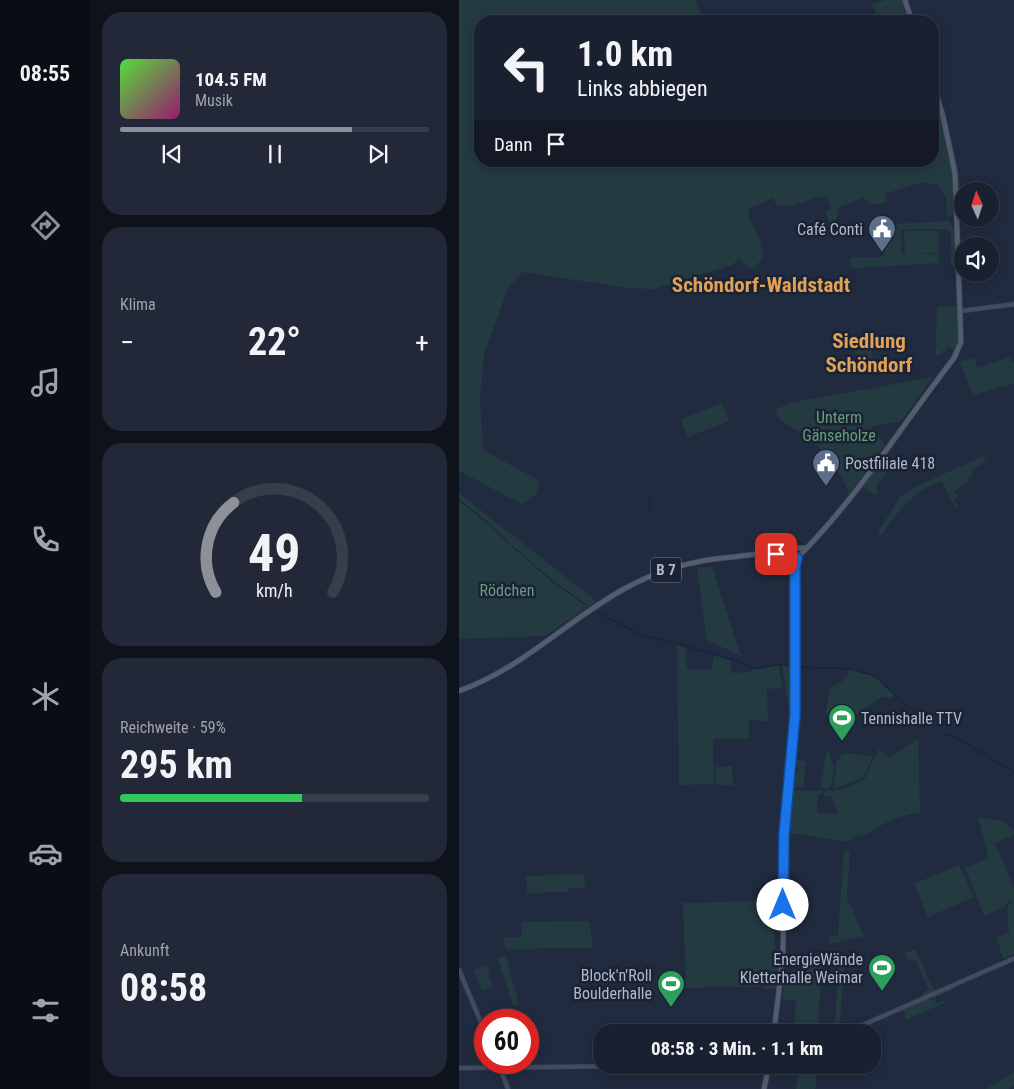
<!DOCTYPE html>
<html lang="de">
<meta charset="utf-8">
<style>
body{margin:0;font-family:"Roboto Condensed",sans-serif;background:#222837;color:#f1f3f6;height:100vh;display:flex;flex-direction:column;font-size:19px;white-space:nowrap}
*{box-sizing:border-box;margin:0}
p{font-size:16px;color:#9fa3aa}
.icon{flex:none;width:28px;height:28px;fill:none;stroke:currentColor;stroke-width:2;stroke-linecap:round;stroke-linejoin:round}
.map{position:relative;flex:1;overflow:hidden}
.side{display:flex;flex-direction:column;gap:12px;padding:12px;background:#0e121a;width:369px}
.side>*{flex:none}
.banner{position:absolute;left:15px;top:15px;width:465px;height:152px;border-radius:20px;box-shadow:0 2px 12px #0003,0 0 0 1px #373e4b;background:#19202f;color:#f1f3f6;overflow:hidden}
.needle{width:32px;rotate:357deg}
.tools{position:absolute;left:495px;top:182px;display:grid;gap:10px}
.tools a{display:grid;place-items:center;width:45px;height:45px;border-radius:50%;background:#19202f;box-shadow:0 2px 12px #0003,0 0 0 1px #373e4b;font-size:25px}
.speed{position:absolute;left:15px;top:1009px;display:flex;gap:10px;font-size:25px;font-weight:700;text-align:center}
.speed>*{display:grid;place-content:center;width:65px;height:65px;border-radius:50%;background:#19202f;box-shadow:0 2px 12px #0003,0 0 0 1px #373e4b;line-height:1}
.speed .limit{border:8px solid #d22;background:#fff;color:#111}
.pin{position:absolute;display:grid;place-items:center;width:42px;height:42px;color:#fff;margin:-21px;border-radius:10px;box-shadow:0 2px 8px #0006}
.me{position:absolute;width:55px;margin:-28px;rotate:0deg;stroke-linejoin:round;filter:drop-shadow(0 0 4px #0008)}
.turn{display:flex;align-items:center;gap:18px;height:105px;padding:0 20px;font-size:22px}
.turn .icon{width:65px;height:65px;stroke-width:2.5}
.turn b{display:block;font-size:35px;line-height:42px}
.then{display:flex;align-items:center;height:48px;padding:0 20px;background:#0003;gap:10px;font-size:19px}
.big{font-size:38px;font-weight:700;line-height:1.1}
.side .tile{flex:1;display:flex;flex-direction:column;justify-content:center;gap:8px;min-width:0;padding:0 18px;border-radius:20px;background:#222837}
.side .dial{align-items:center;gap:0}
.dial svg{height:130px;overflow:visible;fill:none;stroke:#373e4b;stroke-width:7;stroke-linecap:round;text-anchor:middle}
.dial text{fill:#f1f3f6;stroke:none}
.song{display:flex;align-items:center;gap:15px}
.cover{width:60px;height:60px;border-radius:8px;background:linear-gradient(135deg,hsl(110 70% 55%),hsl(320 70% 35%))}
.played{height:5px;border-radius:2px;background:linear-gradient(90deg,#8c9099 75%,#373e4b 75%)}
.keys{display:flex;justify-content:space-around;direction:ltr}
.heat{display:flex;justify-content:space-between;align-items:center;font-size:28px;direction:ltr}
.charge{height:8px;border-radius:4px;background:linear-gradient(90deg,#34c759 59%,#373e4b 0)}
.trip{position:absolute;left:134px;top:1024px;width:288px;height:50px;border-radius:20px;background:#19202f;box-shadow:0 2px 12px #0003,0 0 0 1px #373e4b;font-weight:700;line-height:50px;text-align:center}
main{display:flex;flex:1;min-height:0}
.tab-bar{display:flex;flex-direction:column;width:90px;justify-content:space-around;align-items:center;background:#0a0d13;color:#9fa3aa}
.tab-bar .icon{width:35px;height:35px}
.tab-bar .selected{color:#8c9099}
.tab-bar b{font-size:22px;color:#f1f3f6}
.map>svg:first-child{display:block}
.green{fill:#233a40}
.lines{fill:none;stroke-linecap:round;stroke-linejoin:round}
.stream{stroke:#13203e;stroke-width:1}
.secondary-casing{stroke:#3e4658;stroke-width:5}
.primary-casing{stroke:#3e4658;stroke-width:6}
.secondary{stroke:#434b63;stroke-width:3}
.primary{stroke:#535c6f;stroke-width:4.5}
.route-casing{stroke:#114b97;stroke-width:12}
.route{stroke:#1a73e8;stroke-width:9}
.labels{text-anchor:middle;stroke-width:5;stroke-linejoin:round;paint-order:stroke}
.shield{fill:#1a2234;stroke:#848b9d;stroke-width:1}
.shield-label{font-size:15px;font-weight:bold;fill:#b1b8ca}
.poi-label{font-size:16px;fill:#b1b8ca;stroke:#1a2234;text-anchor:end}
.park-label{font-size:16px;fill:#659e78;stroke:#1a2234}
.district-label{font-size:21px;font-weight:bold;fill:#e0a056;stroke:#1a2234}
</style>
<main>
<nav class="tab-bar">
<b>08:55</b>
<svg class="icon selected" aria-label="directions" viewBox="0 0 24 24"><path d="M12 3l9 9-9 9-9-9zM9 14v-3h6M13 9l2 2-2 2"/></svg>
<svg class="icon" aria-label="music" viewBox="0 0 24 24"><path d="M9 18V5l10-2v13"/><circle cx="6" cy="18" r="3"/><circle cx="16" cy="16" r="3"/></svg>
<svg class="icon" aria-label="phone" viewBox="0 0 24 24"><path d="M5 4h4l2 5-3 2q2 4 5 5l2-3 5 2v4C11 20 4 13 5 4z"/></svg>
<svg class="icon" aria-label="climate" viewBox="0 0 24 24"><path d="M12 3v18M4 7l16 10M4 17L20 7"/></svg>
<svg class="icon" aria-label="car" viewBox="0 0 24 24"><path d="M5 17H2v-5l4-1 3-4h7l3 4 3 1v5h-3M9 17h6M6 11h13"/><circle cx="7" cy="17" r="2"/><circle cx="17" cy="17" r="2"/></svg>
<svg class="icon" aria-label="filters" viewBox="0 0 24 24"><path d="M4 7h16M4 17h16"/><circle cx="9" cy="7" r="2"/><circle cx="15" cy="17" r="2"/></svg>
</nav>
<section class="side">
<div class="tile">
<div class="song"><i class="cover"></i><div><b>104.5 FM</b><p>Musik</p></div></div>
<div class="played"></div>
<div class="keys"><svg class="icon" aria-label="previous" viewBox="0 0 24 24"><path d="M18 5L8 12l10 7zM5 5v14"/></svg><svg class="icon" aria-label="pause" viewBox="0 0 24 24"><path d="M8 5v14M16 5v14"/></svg><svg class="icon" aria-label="next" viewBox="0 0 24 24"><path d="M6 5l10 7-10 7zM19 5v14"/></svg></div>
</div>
<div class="tile"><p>Klima</p>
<div class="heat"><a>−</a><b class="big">22°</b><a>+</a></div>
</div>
<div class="tile dial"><svg viewBox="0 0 100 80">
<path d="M14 69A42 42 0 1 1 86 69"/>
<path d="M14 69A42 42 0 0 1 25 14" stroke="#8c9099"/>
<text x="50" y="56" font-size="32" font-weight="700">49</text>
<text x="50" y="72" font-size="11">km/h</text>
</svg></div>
<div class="tile"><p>Reichweite · 59%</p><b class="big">295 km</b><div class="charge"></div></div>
<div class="tile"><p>Ankunft</p><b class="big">08:58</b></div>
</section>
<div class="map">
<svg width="556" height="1089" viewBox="0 0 556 1089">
<rect width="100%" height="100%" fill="#212b3f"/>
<g class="green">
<path d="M0,0H236L245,21H21V161H474V88C487,129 495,170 496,213L493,216L488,217L487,198L479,184L460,183L426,194L428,203L411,204L404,197L379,208L377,222L371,223L366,211L372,208L368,198L363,196L335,205L318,206L314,198L291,208L289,215L300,238L305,257L293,270L280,259L273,265L195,289L170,288L63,272L49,288L25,354L21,397L24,448L29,453L81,481L77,494L63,504L2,472L0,474Z"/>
<path d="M426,0H444L452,21H420L413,4Z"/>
<path d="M474,69L498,162L504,217L500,215L496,164L474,79Z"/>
<path d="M491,221L495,229L498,270L492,264V232L488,229L442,230L443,254L446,253L445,231H479L480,253H446L480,254V263L393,268L390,260L394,257H425L422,228L434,227L435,224Z"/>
<path d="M500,306C500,319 505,340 495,350L489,347L488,350L477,357V346H479L477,340L478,307Z"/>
<path d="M412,348L416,365L401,369L396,351Z"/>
<path d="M551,357L553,362L555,361V383L514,395L501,362L515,358L518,368Z"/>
<path d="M474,377L442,421L411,427L426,445L390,494C381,470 365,449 344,434C335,428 322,423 316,413L319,408L336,402Z"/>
<path d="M263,403L270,421L229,437L222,419Z"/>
<path d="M524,456L527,461L513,470L514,475L508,478L509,481L495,492L500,496L495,500L499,509H497L482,481C455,491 438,511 423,535L419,532L441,497L452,489Z"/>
<path d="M422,458L432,465L417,487L420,492L417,496L403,487L391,500Z"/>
<path d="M0,493L136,600L135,602L86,636L0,639Z"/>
<path d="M240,567H253L282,656L248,640L238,569Z"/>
<path d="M218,645L226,648L228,669L253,670L255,656L272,660V673L292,672V670L317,665L320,667L324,688L308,689L309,722L290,719V739H254L255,784L220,785Z"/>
<path d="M323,665L335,668V705H331L329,701Z"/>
<path d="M389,670L415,676L435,695L433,698L423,697C416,703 409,705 403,710C391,719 393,724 376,727L375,722L369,720L367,711L371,687L381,683L389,675Z"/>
<path d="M459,739L461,812L436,818L396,840L402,835L401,833L390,841H385L332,833L328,830L331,790L363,791V795L359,794L358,813H379L373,797L365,795L364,792L381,789L384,792L383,789L405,780L420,749L431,757Z"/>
<path d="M367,751H370L373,764L375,765L373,783L369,789L362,788Z"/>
<path d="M389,753L414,757L404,778L374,789L378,761L383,754Z"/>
<path d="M333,760L347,761L344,788L333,786L339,769L333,765Z"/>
<path d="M273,766L274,785H257V767Z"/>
<path d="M519,818L544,821L555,831V835L536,843L555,888V954L545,959L537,938L550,932L548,909L553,898L543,909L525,916L506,868L530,858Z"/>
<path d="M385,850L391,851L388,898L405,936L371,944L370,936H379Z"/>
<path d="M500,865L515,897L469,917L455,884Z"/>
<path d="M124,874L127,888H109V892L68,893L67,876Z"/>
<path d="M300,901V916H315L316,956L322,957L319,987L303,990L305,986L227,988L224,903Z"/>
<path d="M130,921L134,948L47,949L44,937H63L62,922Z"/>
<path d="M456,949L475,991L464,996L463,993L470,990L456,959L450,962L446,953Z"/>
<path d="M364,951L358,1032H334L337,1001L323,999L325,980H336L338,984L340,957Z"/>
<path d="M38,956L39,958L47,956L60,1005H54Z"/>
<path d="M381,956L386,957L380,1032H375Z"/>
<path d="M28,965L31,974H28L34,986L23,991L14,970Z"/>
<path d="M493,988L494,990L475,998L477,1003L484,1001L485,1003L447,1020L445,1009L470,998L472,1001L474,999L473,996Z"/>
<path d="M340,1065H359L356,1089H337Z"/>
<path d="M555,1072V1085L550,1089H527Z"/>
</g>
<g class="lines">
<g class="stream">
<path d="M0,500L30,524L50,543"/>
<path d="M191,510L189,500L194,499"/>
<path d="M52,545L93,581L127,605"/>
<path d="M138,612L182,635L214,643"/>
<path d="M219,644L279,661L295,669L323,664L334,668"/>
<path d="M333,662V654"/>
<path d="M339,667L392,669"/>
<path d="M397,670L416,676L466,723"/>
<path d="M484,734L498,738L556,773"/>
</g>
<defs>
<g id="secondary">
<path d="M502,311L556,304"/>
<path d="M0,970L26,1032"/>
<path d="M388,1032L556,958"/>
<path d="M39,1062L49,1089"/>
<path d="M0,1068L261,1065"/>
</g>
<g id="primary">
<path d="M446,0L453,21"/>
<path d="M331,555L333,548H347"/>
<path d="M0,691C64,668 107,621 165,589C199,570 235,560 274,557C292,555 313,551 331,555L336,566"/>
<path d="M315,1032L324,956L325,835L336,715L337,559C397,500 443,425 495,358L502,342L496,174L484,116L474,83"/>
<path d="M305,1089L310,1065"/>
</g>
</defs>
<use href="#secondary" class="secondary-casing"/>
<use href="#primary" class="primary-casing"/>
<use href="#secondary" class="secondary"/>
<use href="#primary" class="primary"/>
</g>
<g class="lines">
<defs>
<path id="route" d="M317,554L331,550L332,556L338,558L336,567V715L325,835L324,905"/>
</defs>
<use href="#route" class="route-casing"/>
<use href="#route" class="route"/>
</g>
<defs>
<symbol id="civic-pin" viewBox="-11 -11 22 30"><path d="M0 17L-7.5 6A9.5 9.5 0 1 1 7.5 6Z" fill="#5c6f8a" stroke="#1a2234"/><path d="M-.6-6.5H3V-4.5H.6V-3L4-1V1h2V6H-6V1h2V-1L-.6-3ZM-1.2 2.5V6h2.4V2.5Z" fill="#fff"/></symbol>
<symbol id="stadium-pin" viewBox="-11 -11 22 30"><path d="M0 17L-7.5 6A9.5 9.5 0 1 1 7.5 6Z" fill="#2e9e5b" stroke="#1a2234"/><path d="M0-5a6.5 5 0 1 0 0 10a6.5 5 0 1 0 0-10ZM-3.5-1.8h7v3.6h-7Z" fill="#fff"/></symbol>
</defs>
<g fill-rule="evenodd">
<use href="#civic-pin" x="407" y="213" width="32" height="43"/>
<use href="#civic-pin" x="351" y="447" width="32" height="43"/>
<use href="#stadium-pin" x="367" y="702" width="32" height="43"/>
<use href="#stadium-pin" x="407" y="952" width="32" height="43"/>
<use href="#stadium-pin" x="196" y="968" width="32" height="43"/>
</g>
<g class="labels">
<rect class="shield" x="192" y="557.5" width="30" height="25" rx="4"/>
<g class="shield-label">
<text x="207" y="575">B 7</text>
</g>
<g class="poi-label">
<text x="404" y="235">Café Conti</text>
<text x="386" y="469" text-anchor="start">Postfiliale 418</text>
<text x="402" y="724" text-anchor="start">Tennishalle TTV</text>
<text x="404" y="965">EnergieWände<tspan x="404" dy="18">Kletterhalle Weimar</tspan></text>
<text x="193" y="981">Block'n'Roll<tspan x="193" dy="18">Boulderhalle</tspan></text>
</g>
<g class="park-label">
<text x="380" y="423">Unterm<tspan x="380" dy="18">Gänseholze</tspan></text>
<text x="48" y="596">Rödchen</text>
</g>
<g class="district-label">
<text x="302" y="292">Schöndorf-Waldstadt</text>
<text x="410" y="348">Siedlung<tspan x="410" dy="24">Schöndorf</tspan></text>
</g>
</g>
</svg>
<div class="tools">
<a><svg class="needle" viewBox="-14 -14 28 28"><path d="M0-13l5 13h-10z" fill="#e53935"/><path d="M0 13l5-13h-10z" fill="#9fa3aa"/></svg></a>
<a><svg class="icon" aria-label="sound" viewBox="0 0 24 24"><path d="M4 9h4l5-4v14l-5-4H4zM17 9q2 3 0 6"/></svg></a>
</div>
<div class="speed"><div class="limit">60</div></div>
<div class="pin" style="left:317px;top:554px;background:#d93025"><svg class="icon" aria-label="arrive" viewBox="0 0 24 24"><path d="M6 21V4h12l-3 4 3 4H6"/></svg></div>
<svg class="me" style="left:324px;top:905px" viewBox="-20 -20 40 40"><circle r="19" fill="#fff"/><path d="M0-13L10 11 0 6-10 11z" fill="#1a73e8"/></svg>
<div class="trip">08:58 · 3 Min. · 1.1 km</div>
<div class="banner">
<div class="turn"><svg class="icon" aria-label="left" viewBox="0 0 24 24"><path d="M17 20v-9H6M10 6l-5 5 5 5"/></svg><div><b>1.0 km</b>Links abbiegen</div></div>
<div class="then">Dann<svg class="icon" aria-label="arrive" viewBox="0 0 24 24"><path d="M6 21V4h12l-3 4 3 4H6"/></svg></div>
</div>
</div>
</main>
